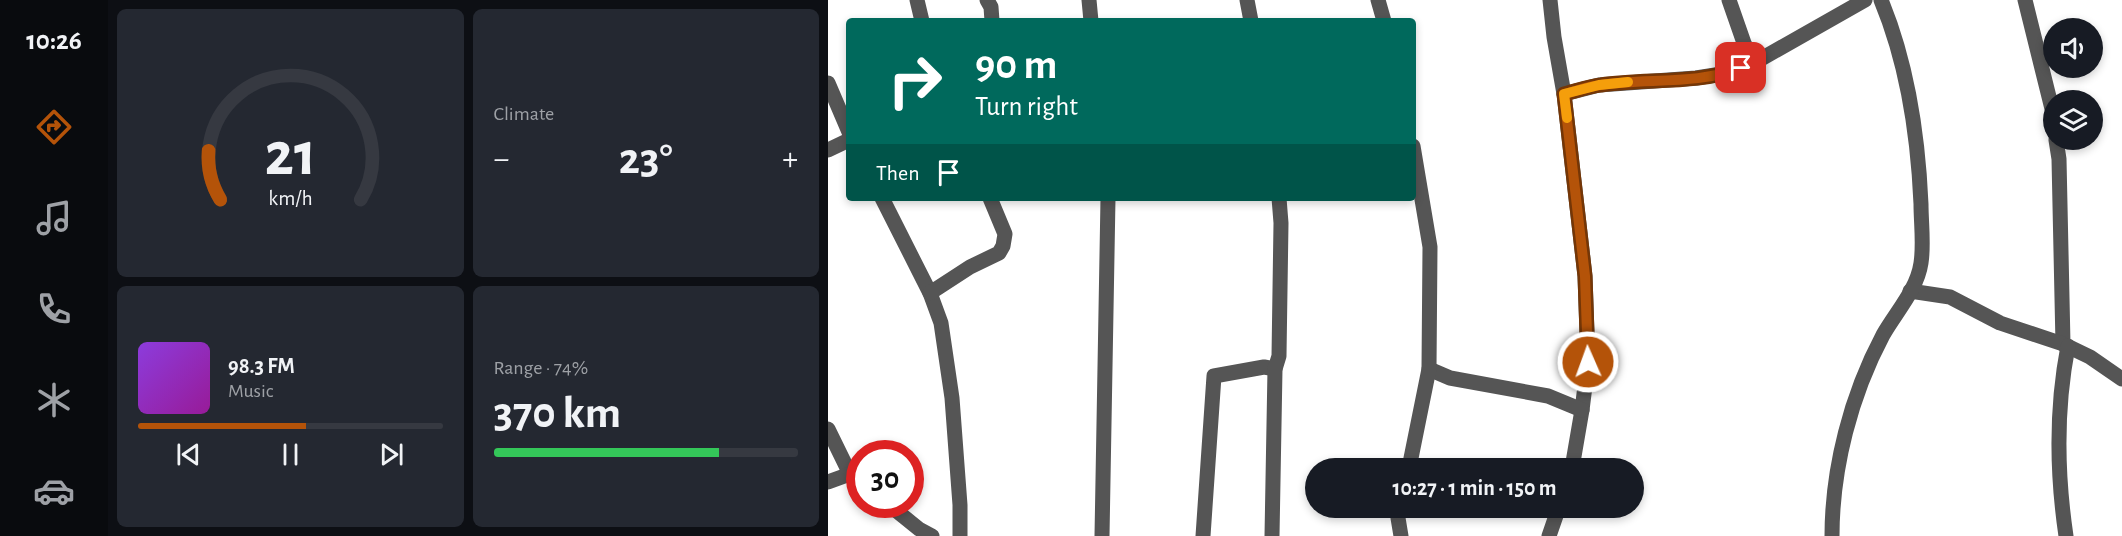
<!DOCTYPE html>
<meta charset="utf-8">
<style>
body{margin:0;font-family:"Alegreya Sans",sans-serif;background:#242831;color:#f1f3f6;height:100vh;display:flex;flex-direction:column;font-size:22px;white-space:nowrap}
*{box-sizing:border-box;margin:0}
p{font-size:20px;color:#9ea1a6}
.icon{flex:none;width:33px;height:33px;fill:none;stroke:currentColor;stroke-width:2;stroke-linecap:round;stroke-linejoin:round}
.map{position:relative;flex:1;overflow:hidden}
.side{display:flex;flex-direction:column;gap:9px;padding:9px;background:#0d0f14;width:720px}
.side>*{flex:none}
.banner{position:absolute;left:18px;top:18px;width:570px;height:183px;border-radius:6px;box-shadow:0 3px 9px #0003;background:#00695c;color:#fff;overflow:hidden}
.fabs{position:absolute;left:1215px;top:18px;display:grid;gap:12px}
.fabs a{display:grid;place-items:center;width:60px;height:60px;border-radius:50%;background:#171b24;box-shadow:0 3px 9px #0003;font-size:30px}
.speed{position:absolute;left:18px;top:440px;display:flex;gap:12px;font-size:30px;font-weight:700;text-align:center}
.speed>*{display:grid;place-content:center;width:78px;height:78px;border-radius:50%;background:#171b24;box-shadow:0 3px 9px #0003;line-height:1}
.speed .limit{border:9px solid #d22;background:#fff;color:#111}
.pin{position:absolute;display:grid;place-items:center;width:51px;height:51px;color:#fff;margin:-26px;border-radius:12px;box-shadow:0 3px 9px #0006}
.me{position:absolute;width:66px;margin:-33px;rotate:358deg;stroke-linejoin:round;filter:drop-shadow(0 0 4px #0008)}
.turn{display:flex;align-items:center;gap:21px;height:126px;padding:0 30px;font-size:27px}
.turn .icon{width:78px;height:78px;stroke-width:2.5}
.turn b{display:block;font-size:42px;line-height:51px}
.then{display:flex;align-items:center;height:57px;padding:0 30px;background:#0003;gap:12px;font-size:22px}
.big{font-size:45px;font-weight:700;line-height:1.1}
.side .card{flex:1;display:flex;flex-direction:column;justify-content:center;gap:9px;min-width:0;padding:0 21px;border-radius:9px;background:#242831}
.side .dial{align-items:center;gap:0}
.dial svg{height:156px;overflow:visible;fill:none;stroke:#363941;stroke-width:7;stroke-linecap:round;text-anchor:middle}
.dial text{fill:#f1f3f6;stroke:none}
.song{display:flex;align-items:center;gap:18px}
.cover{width:72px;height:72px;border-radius:9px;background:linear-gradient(135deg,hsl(270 70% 55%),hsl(300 70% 35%))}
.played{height:6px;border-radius:3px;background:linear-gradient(90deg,#b45309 55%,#363941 55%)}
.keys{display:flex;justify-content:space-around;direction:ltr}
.heat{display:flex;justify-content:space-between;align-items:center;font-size:33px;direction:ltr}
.charge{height:9px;border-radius:4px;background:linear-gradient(90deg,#34c759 74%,#363941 0)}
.side .tiles{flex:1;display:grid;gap:9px;grid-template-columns:repeat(2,1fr)}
.trip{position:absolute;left:477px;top:458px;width:339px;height:60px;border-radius:30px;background:#171b24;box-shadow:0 3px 9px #0003;font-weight:700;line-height:60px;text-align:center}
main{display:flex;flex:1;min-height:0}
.menu{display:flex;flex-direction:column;width:108px;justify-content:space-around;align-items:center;background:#090b0e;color:#9ea1a6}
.menu .icon{width:42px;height:42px}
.menu .active{color:#b45309}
.menu b{font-size:27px;color:#f1f3f6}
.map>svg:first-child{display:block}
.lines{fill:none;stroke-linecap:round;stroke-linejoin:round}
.minor{stroke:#555;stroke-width:15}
.route-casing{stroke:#753606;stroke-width:15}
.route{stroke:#b45309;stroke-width:10}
.slow{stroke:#f59e0b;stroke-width:10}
</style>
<main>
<nav class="menu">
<b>10:26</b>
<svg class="icon active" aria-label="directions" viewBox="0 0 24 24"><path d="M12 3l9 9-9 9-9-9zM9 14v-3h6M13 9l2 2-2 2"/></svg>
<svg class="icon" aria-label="music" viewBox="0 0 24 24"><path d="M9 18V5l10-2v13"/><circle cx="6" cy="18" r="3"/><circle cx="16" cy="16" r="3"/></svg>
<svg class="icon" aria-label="phone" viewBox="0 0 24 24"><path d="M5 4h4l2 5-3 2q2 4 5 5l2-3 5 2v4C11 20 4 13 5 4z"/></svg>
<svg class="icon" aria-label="climate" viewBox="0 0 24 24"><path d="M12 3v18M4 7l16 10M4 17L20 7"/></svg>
<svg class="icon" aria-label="car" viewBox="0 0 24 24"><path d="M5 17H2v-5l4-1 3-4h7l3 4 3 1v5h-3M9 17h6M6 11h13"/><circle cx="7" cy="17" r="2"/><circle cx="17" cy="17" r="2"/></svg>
</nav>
<section class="side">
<div class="tiles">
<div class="card dial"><svg viewBox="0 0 100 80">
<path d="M14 69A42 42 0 1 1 86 69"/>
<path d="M14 69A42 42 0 0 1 8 44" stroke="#b45309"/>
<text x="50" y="56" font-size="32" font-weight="700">21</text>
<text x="50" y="72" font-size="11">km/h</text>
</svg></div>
<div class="card"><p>Climate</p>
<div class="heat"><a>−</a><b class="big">23°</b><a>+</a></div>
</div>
<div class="card">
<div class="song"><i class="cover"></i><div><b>98.3 FM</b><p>Music</p></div></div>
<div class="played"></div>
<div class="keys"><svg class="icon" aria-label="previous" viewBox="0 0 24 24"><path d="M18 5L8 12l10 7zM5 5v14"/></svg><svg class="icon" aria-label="pause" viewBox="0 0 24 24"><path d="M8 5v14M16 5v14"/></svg><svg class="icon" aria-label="next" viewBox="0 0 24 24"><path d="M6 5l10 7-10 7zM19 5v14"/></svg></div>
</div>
<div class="card"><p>Range · 74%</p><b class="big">370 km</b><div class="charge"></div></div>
</div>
</section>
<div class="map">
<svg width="1294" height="536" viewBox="0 0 1294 536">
<rect width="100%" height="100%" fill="#fff"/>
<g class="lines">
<g class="minor">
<path d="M89,0L94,21"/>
<path d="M159,0L163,7L164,21"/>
<path d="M261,0L263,21"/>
<path d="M419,0L423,21"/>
<path d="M550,0L556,21"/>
<path d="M722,0L726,37L736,94L757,276L760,362L754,410L744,468"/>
<path d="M901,0L916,43L926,63"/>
<path d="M1197,0L1226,117"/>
<path d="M0,83L21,132"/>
<path d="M736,94L771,85L868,78L900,73L926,63L1037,0"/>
<path d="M1228,140L1231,159L1235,344"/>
<path d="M0,150L21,140"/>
<path d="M54,198L102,293L113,323L124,398L132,505V536"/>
<path d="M1082,291L1122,297L1172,323L1235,344L1262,357L1294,379"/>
<path d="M102,293L142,267L171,253L175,246L177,234L162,198"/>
<path d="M601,369L622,378L720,396L754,410"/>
<path d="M0,429L22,474"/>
<path d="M581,468L601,369L602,247L585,146"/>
<path d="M0,482L22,474L32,482"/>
<path d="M60,504L91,529L104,536"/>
<path d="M274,536L280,198"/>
<path d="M375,536L386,376L436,367L447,369"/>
<path d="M444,536L447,369L451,356L453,223L451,198"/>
<path d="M573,536L570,518L573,507"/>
<path d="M721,536L731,507"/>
<path d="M1004,536C1004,468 1023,395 1055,335C1068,312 1089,290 1093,263C1096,244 1093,223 1093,204C1090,134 1080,65 1053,0"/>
<path d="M1238,536C1229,475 1228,408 1240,346"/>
</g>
</g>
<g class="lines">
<defs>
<path id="route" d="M760,362L757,276L736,94C748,91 761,86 773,85C819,78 869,85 913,68"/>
</defs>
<use href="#route" class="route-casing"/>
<use href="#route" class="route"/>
<path class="slow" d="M739,118L736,94L771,85L800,82"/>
</g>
</svg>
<div class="fabs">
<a><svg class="icon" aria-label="sound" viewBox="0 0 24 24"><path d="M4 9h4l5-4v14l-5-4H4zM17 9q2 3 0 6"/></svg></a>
<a><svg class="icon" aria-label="layers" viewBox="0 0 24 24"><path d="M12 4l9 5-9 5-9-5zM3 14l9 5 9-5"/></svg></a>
</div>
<div class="speed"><div class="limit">30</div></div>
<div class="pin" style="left:913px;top:68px;background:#d93025"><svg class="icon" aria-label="arrive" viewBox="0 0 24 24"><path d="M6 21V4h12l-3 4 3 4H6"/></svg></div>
<svg class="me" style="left:760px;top:362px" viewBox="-20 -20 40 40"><circle r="17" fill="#b45309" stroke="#fff" stroke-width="3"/><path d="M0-11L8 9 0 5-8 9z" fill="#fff"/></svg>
<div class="trip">10:27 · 1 min · 150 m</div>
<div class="banner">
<div class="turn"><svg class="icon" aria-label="right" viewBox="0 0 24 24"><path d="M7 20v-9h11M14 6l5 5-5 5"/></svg><div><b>90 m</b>Turn right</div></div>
<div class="then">Then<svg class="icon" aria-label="arrive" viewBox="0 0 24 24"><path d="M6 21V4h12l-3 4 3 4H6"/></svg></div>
</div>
</div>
</main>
